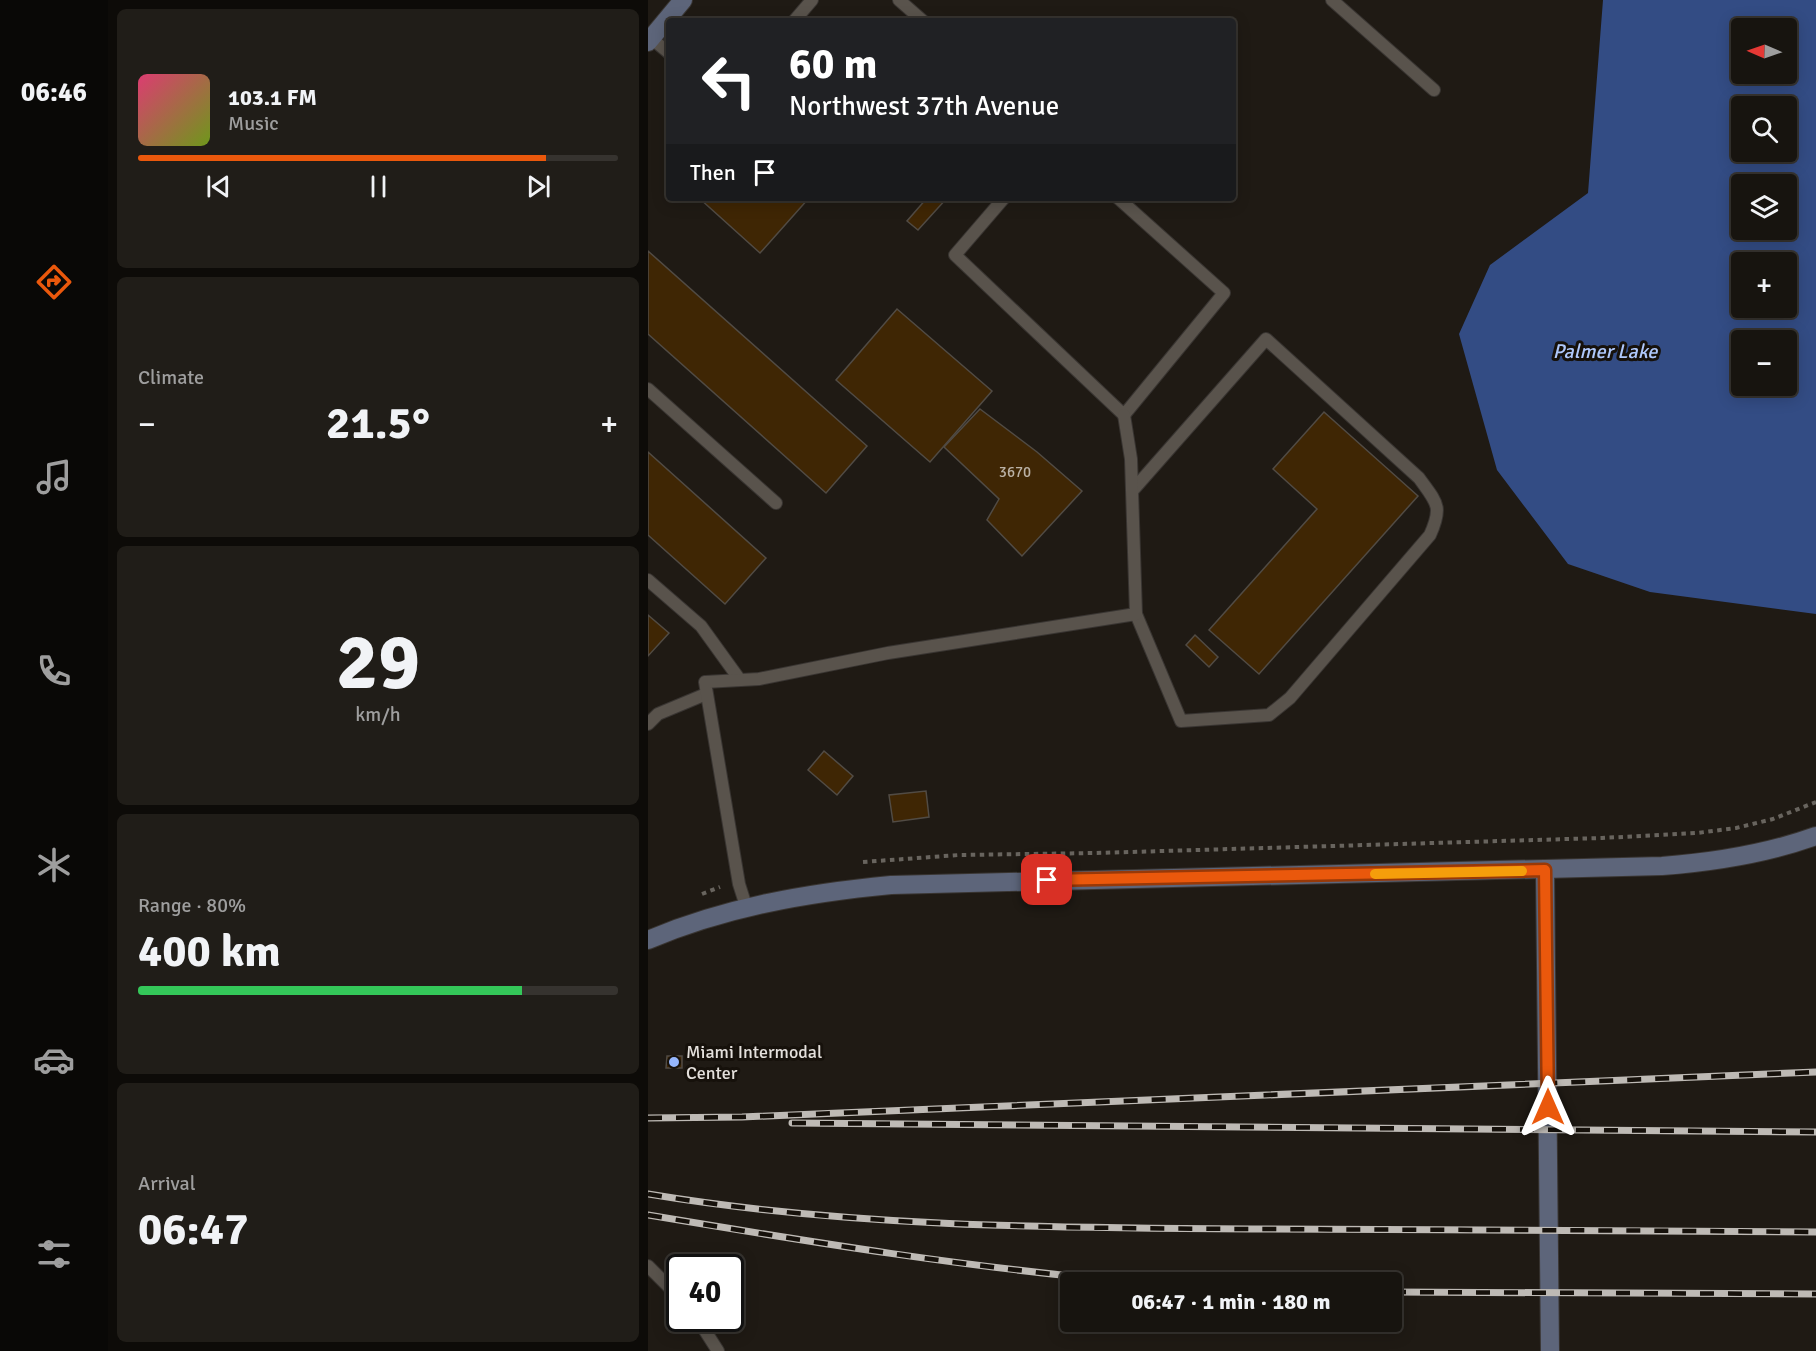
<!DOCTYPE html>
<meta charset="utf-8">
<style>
body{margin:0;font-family:Signika,sans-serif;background:#201d18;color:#f1f3f6;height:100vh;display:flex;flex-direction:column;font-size:22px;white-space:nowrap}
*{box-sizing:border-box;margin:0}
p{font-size:20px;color:#9e9e9e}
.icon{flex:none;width:33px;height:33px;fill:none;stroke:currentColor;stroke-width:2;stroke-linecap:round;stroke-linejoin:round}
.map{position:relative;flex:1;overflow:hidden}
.side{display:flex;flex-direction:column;gap:9px;padding:9px;background:#0d0b08;width:540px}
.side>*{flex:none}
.guide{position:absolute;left:18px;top:18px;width:570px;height:183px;border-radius:6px;box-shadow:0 3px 15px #0003,0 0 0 2px #36332f;background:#202124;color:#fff;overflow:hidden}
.needle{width:39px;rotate:272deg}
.controls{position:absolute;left:1083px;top:18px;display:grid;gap:12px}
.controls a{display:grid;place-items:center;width:66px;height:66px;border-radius:6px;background:#17140f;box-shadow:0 3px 15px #0003,0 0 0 2px #36332f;font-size:30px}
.speed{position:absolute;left:18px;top:1254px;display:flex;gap:12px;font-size:30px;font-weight:700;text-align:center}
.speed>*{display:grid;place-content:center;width:78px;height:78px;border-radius:50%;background:#17140f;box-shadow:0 3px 15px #0003,0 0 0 2px #36332f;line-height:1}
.speed .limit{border:3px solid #111;border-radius:9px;background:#fff;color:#111}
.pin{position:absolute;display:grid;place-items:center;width:51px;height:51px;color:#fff;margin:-26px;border-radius:12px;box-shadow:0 3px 9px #0006}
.me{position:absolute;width:66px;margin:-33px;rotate:0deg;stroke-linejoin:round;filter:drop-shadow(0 0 4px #0008)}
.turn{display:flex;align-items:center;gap:21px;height:126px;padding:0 24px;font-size:27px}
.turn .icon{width:78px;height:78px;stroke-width:2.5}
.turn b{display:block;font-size:42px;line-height:51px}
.then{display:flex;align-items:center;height:57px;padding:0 24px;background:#0003;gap:12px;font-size:22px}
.big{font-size:45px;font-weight:800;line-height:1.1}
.side .widget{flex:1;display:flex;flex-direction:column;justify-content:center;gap:9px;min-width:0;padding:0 21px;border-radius:9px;background:#201d18}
.side .dial{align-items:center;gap:0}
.dial b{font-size:78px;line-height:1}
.song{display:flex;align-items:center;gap:18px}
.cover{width:72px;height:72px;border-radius:9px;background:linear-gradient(135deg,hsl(340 70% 55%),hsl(80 70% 35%))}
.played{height:6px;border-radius:3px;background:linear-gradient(90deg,#ea580c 85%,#36332f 85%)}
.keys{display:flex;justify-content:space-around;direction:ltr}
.heat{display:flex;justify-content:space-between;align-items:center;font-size:33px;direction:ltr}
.charge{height:9px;border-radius:4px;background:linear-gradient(90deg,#34c759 80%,#36332f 0)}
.trip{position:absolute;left:412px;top:1272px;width:342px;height:60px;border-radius:6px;background:#17140f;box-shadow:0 3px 15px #0003,0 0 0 2px #36332f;font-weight:800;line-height:60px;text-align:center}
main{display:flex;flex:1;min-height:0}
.tab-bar{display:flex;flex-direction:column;width:108px;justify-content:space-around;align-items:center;background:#090806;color:#9e9e9e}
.tab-bar .icon{width:42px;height:42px}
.tab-bar .on{color:#ea580c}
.tab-bar b{font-size:27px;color:#f1f3f6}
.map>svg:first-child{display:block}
.water{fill:#334c84;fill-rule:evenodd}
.building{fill:#3f2604;stroke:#514b44;stroke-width:1.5}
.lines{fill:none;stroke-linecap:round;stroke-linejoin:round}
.lane-casing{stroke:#393532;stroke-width:14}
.secondary-casing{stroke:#393532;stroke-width:20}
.path{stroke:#68645e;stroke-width:4;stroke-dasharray:4.5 4.5;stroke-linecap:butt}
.lane{stroke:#59534c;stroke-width:12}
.secondary{stroke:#5d657a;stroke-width:18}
.rail-casing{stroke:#bebab5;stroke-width:7}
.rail{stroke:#16110b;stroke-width:4.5;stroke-dasharray:14;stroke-linecap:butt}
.route-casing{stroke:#983908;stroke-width:15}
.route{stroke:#ea580c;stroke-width:10}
.slow{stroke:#f59e0b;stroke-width:10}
.poi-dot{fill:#95b6fd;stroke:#16110b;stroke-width:2}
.labels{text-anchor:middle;stroke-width:6;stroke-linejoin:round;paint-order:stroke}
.number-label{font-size:15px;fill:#bbb2a6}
.poi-label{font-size:18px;fill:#e4e0dc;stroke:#16110b;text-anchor:start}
.water-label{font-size:20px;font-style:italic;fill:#afc8fb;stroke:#16110b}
</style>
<main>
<nav class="tab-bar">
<b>06:46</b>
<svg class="icon on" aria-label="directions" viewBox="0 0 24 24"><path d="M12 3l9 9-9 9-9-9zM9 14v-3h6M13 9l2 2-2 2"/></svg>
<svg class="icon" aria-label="music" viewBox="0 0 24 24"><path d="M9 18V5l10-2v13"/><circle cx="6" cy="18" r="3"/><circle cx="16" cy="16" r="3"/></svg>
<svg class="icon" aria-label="phone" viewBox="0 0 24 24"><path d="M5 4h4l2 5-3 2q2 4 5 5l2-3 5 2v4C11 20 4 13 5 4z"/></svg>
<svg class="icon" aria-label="climate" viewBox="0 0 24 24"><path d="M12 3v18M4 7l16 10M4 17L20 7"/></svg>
<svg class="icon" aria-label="car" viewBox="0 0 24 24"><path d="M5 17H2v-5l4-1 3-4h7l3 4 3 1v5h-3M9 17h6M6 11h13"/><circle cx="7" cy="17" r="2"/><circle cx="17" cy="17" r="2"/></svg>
<svg class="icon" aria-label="filters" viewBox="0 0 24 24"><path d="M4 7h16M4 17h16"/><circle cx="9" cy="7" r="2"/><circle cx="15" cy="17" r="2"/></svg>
</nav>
<section class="side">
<div class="widget">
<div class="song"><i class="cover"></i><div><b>103.1 FM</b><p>Music</p></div></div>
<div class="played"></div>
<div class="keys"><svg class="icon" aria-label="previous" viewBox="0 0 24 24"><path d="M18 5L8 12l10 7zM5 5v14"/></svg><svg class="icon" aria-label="pause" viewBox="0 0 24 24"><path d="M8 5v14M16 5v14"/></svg><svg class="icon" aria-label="next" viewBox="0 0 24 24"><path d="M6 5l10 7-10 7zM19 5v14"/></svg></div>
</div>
<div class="widget"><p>Climate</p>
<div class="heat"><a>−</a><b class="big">21.5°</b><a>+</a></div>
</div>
<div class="widget dial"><b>29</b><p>km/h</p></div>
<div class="widget"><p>Range · 80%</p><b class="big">400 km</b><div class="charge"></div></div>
<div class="widget"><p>Arrival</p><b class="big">06:47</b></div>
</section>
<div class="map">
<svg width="1168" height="1351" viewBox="0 0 1168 1351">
<rect width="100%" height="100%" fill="#1f1a14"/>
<path class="water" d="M955,0H1168V614L1002,592L920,564L849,470L811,334L842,265L940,193ZM1094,28H1138V74H1094ZM1094,106H1138V152H1094ZM1094,184H1138V230H1094ZM1094,262H1138V308H1094ZM1094,340H1138V386H1094Z"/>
<g class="building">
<path d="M51,198H161L112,253Z"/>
<path d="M279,198H299L270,230L259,221Z"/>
<path d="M0,251L219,446L178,493L0,334Z"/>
<path d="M249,309L344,391L282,462L188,380Z"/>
<path d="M332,409L389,452L434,491L374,556L339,520L351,499L296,447Z"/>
<path d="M676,412L770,496L611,674L561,630L669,509L625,469Z"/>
<path d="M0,452L118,558L77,604L0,535Z"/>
<path d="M0,615L21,633L0,656Z"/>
<path d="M547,635L570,657L561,667L538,645Z"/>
<path d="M176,751L205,776L189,795L160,770Z"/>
<path d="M278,791L281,817L245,822L241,795Z"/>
<path d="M19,1056H34V1068H18Z"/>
</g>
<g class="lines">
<defs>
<g id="lane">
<path d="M251,0L275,21"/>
<path d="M684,0L786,90"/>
<path d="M146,21L164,0"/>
<path d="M3,38L21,53"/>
<path d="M356,198L307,255L476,415L576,293L470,198"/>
<path d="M0,389L128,503"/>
<path d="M485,490L618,339L771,478C789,503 795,506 782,535L642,698L621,715L533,721L488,614"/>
<path d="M0,580L53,626L92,680"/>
<path d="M0,724L10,714L58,694"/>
<path d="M98,906L91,884L57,682L111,679L240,653L488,614L483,459L476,415"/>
<path d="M0,1266L32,1298"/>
<path d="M49,1318L70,1351"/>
</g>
<g id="secondary">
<path d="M0,42L35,0"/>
<path d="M897,870L902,1351"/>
<path d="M0,940C78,907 159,893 243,885L1014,866C1067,862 1118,854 1168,836"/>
</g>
</defs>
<use href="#lane" class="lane-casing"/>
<use href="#secondary" class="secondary-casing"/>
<g class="path">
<path d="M215,862L311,855L448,853L954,838L1049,833L1088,828L1125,819L1168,802"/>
<path d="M54,894L72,887"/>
</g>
<use href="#lane" class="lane"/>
<use href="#secondary" class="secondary"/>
<defs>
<g id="rail">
<path d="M0,1118L94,1117L1168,1072"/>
<path d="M144,1123L1168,1132"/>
<path d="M0,1194C200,1227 402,1228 604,1229C792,1230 980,1230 1168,1232"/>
<path d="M0,1215C162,1242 323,1268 486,1282"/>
<path d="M744,1292L1168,1294"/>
</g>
</defs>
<use href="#rail" class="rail-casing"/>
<use href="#rail" class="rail"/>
</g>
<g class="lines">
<defs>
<path id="route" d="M399,880L897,870L900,1107"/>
</defs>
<use href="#route" class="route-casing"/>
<use href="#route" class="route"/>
<path class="slow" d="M727,874L874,871"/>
</g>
<circle class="poi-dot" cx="26" cy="1062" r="6"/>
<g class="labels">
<g class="number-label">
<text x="367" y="477">3670</text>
</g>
<g class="poi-label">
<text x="38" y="1058">Miami Intermodal<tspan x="38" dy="21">Center</tspan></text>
</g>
<g class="water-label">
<text x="957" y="358">Palmer Lake</text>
</g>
</g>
</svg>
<div class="controls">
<a><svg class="needle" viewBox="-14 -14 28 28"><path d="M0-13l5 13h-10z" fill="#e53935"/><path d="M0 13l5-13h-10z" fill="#9e9e9e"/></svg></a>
<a><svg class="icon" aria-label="search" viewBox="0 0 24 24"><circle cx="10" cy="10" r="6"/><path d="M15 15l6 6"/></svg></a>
<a><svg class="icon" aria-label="layers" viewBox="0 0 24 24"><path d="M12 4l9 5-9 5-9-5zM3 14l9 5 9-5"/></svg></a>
<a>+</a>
<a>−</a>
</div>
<div class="speed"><div class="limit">40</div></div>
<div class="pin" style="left:399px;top:880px;background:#d93025"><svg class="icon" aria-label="arrive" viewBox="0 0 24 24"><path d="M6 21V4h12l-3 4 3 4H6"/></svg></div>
<svg class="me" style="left:900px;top:1107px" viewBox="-20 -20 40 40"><path d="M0-17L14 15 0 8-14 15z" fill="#ea580c" stroke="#fff" stroke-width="4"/></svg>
<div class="trip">06:47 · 1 min · 180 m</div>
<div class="guide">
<div class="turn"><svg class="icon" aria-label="left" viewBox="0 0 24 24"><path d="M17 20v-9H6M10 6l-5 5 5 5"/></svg><div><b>60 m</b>Northwest 37th Avenue</div></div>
<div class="then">Then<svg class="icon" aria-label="arrive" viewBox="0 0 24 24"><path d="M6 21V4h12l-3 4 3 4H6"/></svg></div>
</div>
</div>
</main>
